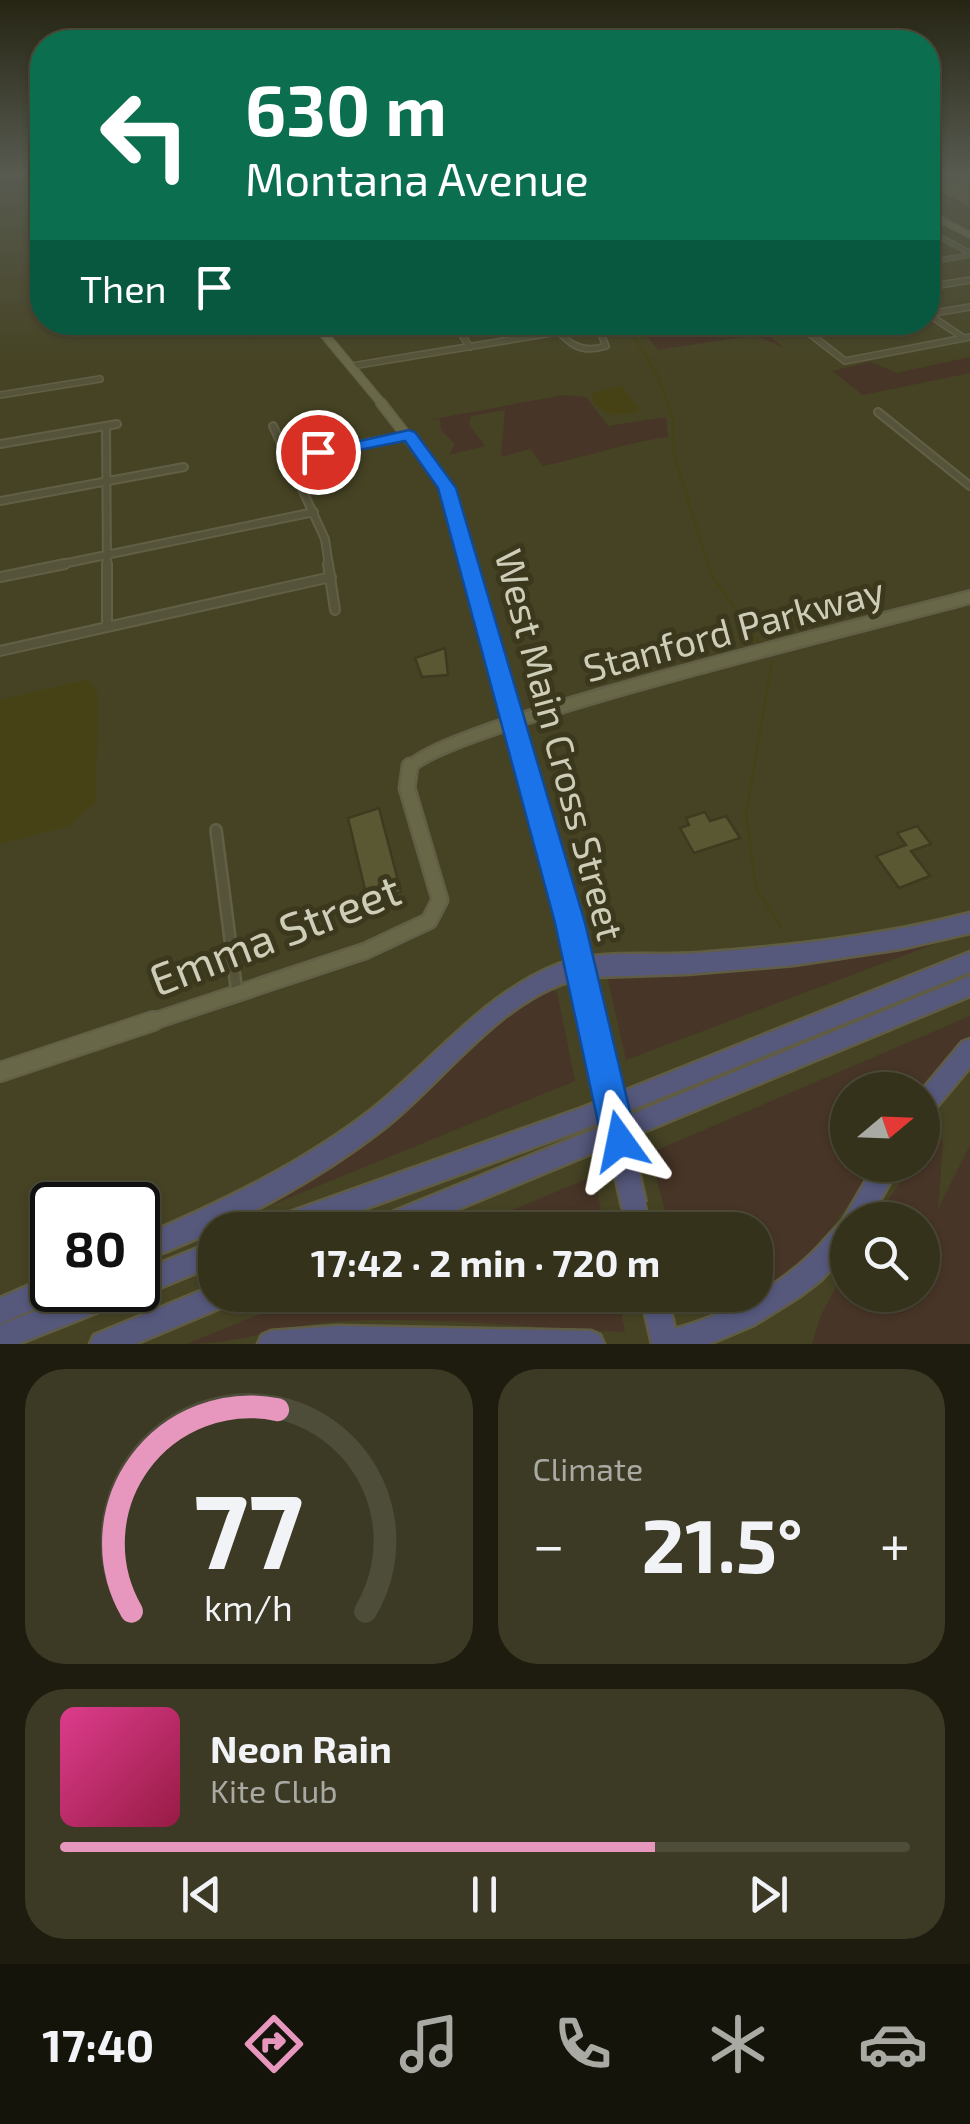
<!DOCTYPE html>
<meta charset="utf-8">
<style>
body{margin:0;font-family:"Exo 2",sans-serif;background:#3c3a24;color:#f1f3f6;height:100vh;display:flex;flex-direction:column;font-size:38px;white-space:nowrap}
*{box-sizing:border-box;margin:0}
p{font-size:32px;color:#a9aaa3}
.icon{flex:none;width:55px;height:55px;fill:none;stroke:currentColor;stroke-width:2;stroke-linecap:round;stroke-linejoin:round}
.map{position:relative;height:1344px;overflow:hidden}
.drawer{display:flex;flex-direction:column;gap:25px;padding:25px;background:#1d1c0f;flex:1}
.drawer>*{flex:none}
.banner{position:absolute;left:30px;top:30px;width:910px;height:305px;border-radius:40px;box-shadow:0 2px 8px #0004,0 0 0 2px #4e4d3a;background:#0b6e4f;color:#fff;overflow:hidden}
.needle{width:65px;rotate:71deg}
.controls{position:absolute;left:830px;top:1072px;display:grid;gap:20px}
.controls a{display:grid;place-items:center;width:110px;height:110px;border-radius:50%;background:#34321b;box-shadow:0 2px 8px #0004,0 0 0 2px #4e4d3a;font-size:50px}
.speed{position:absolute;left:30px;top:1182px;display:flex;gap:20px;font-size:50px;font-weight:700;text-align:center}
.speed>*{display:grid;place-content:center;width:130px;height:130px;border-radius:50%;background:#34321b;box-shadow:0 2px 8px #0004,0 0 0 2px #4e4d3a;line-height:1}
.speed .limit{border:5px solid #111;border-radius:15px;background:#fff;color:#111}
.pin{position:absolute;display:grid;place-items:center;width:85px;height:85px;color:#fff;margin:-42px;border:5px solid #fff;border-radius:50%;box-shadow:0 2px 10px #0007}
.me{position:absolute;width:110px;margin:-55px;rotate:348deg;stroke-linejoin:round;filter:drop-shadow(0 0 8px #0008)}
.turn{display:flex;align-items:center;gap:35px;height:210px;padding:0 50px;font-size:45px}
.turn .icon{width:130px;height:130px;stroke-width:2.5}
.turn b{display:block;font-size:70px;line-height:85px}
.then{display:flex;align-items:center;height:95px;padding:0 50px;background:#0003;gap:20px;font-size:38px}
.big{font-size:75px;font-weight:700;line-height:1.1}
.drawer .widget{flex:1;display:flex;flex-direction:column;justify-content:center;gap:15px;min-width:0;padding:0 35px;border-radius:40px;background:#3c3a24}
.drawer .dial{align-items:center;gap:0}
.dial svg{height:260px;overflow:visible;fill:none;stroke:#4e4d3a;stroke-width:7;stroke-linecap:round;text-anchor:middle}
.dial text{fill:#f1f3f6;stroke:none}
.song{display:flex;align-items:center;gap:30px}
.cover{width:120px;height:120px;border-radius:15px;background:linear-gradient(135deg,hsl(330 70% 55%),hsl(340 70% 35%))}
.played{height:10px;border-radius:5px;background:linear-gradient(90deg,#e797bd 70%,#4e4d3a 70%)}
.keys{display:flex;justify-content:space-around;direction:ltr}
.heat{display:flex;justify-content:space-between;align-items:center;font-size:55px;direction:ltr}
.drawer .tiles{flex:1;display:grid;gap:25px;grid-template-columns:1fr 1fr}
.widget:last-child{grid-column:span 2}
.trip{position:absolute;left:198px;top:1212px;width:575px;height:100px;border-radius:40px;background:#34321b;box-shadow:0 2px 8px #0004,0 0 0 2px #4e4d3a;font-weight:700;line-height:100px;text-align:center}
.dock{display:flex;height:160px;justify-content:space-around;align-items:center;background:#15140b;color:#a9aaa3}
.dock .icon{width:70px;height:70px}
.dock .active{color:#e797bd}
.dock b{font-size:45px;color:#f1f3f6}
.map>svg:first-child{display:block}
.green{fill:#473527}
.water{fill:#464216}
.lines{fill:none;stroke-linecap:round;stroke-linejoin:round}
.stream{stroke:#464216;stroke-width:2.5}
.building{fill:#5a5733;stroke:#3d3a20;stroke-width:2.5}
.street-far4-casing{stroke:#615f46;stroke-width:6}
.street-far3-casing{stroke:#615f46;stroke-width:8}
.street-far2-casing{stroke:#615f46;stroke-width:10}
.street-far1-casing{stroke:#615f46;stroke-width:12}
.street-casing{stroke:#615f46;stroke-width:14}
.secondary-far5-casing{stroke:#615f46;stroke-width:8}
.secondary-far4-casing{stroke:#615f46;stroke-width:10}
.secondary-far3-casing{stroke:#615f46;stroke-width:12}
.secondary-far2-casing{stroke:#615f46;stroke-width:16}
.secondary-far1-casing{stroke:#615f46;stroke-width:19}
.secondary-casing{stroke:#615f46;stroke-width:22}
.highway-casing{stroke:#605d44;stroke-width:5}
.street-far4{stroke:#555339;stroke-width:4}
.street-far3{stroke:#555339;stroke-width:5}
.street-far2{stroke:#555339;stroke-width:6}
.street-far1{stroke:#555339;stroke-width:8}
.street{stroke:#555339;stroke-width:9}
.secondary-far5{stroke:#686747;stroke-width:5}
.secondary-far4{stroke:#686747;stroke-width:8}
.secondary-far3{stroke:#686747;stroke-width:9}
.secondary-far2{stroke:#686747;stroke-width:11}
.secondary-far1{stroke:#686747;stroke-width:14}
.secondary{stroke:#686747;stroke-width:18}
.highway{fill:#56587c;fill-rule:evenodd}
.highway-bridge-casing{stroke:#605d44;stroke-width:29;stroke-linecap:butt}
.highway-bridge{stroke:#56587c;stroke-width:24}
.route{fill:#1a73e8;stroke:#114b97;stroke-width:2.5}
.labels{text-anchor:middle;stroke-width:10;stroke-linejoin:round;paint-order:stroke}
.street-label{font-size:38px;fill:#cecdb7;stroke:#3b381e}
.near-street-label{font-size:45px;fill:#cecdb7;stroke:#3b381e}
</style>
<div class="map">
<svg width="970" height="1344" viewBox="0 0 970 1344">
<rect width="100%" height="100%" fill="#464324"/>
<g class="green">
<path d="M636,323H753L784,348L755,335L658,350Z"/>
<path d="M970,357V373L863,395L832,371L871,362L897,373Z"/>
<path d="M563,395L586,397L608,426L666,417L668,437C625,443 585,457 543,466L530,449L501,457L505,410L471,416L469,425L485,446L449,455L455,444L441,430L440,419L429,420Z"/>
<path d="M950,933L953,937L626,1060L607,976C724,972 835,957 950,933Z"/>
<path d="M549,989L557,992L575,1081L228,1223L406,1104L508,1014Z"/>
<path d="M970,1016V1040L922,1090H848V1165H874C840,1217 812,1265 755,1294V1230H670L650,1153Z"/>
<path d="M934,1134L943,1142L938,1209L970,1145V1344H812L821,1315L847,1266L848,1295H922V1220H874L913,1165H922L923,1151Z"/>
<path d="M594,1176L605,1230H464Z"/>
<path d="M306,1295H618L625,1332C528,1328 428,1315 331,1322C282,1326 237,1344 187,1344Z"/>
</g>
<g class="water">
<path d="M621,385L639,409L636,413L610,415L592,402L593,393Z"/>
<path d="M88,679L98,694L96,802L68,826L0,844V700Z"/>
</g>
<g class="lines">
<g class="stream">
<path d="M625,322L658,377L673,419L674,456L712,576L759,643"/>
<path d="M772,661L746,814L756,888L781,927"/>
</g>
</g>
<g class="building">
<path d="M970,175V208L928,187V180Z"/>
<path d="M445,648L448,675L422,677L415,658Z"/>
<path d="M379,808L401,892L368,902L348,818Z"/>
<path d="M705,812L710,821L726,816L740,838L694,853L680,828L689,825L686,818Z"/>
<path d="M917,826L931,844L911,851L930,876L899,888L876,856L906,845L897,833Z"/>
</g>
<g class="lines">
<defs>
<g id="street-far4">
<path d="M928,230L970,253"/>
<path d="M928,262L970,255"/>
</g>
<g id="street-far3">
<path d="M928,287L970,280"/>
<path d="M928,314L964,338"/>
<path d="M928,314L970,307"/>
<path d="M453,322L470,347"/>
<path d="M550,322C567,342 579,355 606,346L596,322"/>
<path d="M795,322L845,361L970,337"/>
<path d="M855,327L883,322"/>
<path d="M352,366L558,332"/>
<path d="M0,395L100,379"/>
</g>
<g id="street-far2">
<path d="M878,412L970,486"/>
<path d="M106,426L107,566"/>
<path d="M273,426L325,539L329,566"/>
<path d="M0,444L117,424"/>
<path d="M288,458L409,435"/>
<path d="M0,501L184,467"/>
<path d="M53,566L314,512"/>
</g>
<g id="street-far1">
<path d="M107,564V627"/>
<path d="M328,564L335,610"/>
<path d="M0,577L65,564"/>
<path d="M0,651L331,577"/>
</g>
<path id="street" d="M216,830L237,993"/>
<path id="secondary-far5" d="M928,213L970,235"/>
<path id="secondary-far4" d="M314,322L383,405"/>
<path id="secondary-far3" d="M381,403L447,488L469,566"/>
<g id="secondary-far2">
<path d="M468,564L526,769"/>
<path d="M409,769C429,729 897,617 970,597"/>
</g>
<g id="secondary-far1">
<path d="M525,766L581,967"/>
<path d="M145,1024L365,951L429,921L440,900L407,788L410,766"/>
</g>
<path id="secondary" d="M0,1072L153,1021"/>
<g id="highway">
<path d="M970,913V933L900,949L794,965L686,974L593,977L609,1044L606,1052L598,1055L590,1052L587,1044L574,980C501,1000 445,1079 387,1126C316,1182 222,1232 138,1262V1238C219,1203 300,1165 371,1110C432,1062 482,995 556,965C599,948 652,957 699,953C791,946 881,936 970,913Z"/>
<path d="M970,952V972L584,1129L307,1230H261L264,1221L273,1218L584,1107Z"/>
<path d="M970,976V996L408,1230H367L370,1221Z"/>
<path d="M970,1039V1067L930,1115L922,1118V1090L962,1042Z"/>
<path d="M875,1165H900L869,1220H848V1252L820,1281L799,1297L754,1325L709,1344H652L641,1295H667L675,1329C733,1312 788,1283 828,1236C833,1231 840,1224 843,1220C854,1202 864,1183 875,1165Z"/>
<path d="M634,1193L642,1197L652,1230H628L622,1205L626,1197Z"/>
<path d="M215,1241V1265L138,1297L133,1295L131,1299L18,1344H0V1325L89,1290H138V1272Z"/>
<path d="M52,1275V1290H64L61,1297L0,1324V1298Z"/>
<path d="M215,1285V1295H234L230,1304L135,1344H90L94,1335Z"/>
<path d="M337,1326L591,1331L600,1335L604,1344H258L262,1335L271,1331Z"/>
</g>
</defs>
<use href="#street-far4" class="street-far4-casing"/>
<use href="#street-far3" class="street-far3-casing"/>
<use href="#street-far2" class="street-far2-casing"/>
<use href="#street-far1" class="street-far1-casing"/>
<use href="#street" class="street-casing"/>
<use href="#secondary-far5" class="secondary-far5-casing"/>
<use href="#secondary-far4" class="secondary-far4-casing"/>
<use href="#secondary-far3" class="secondary-far3-casing"/>
<use href="#secondary-far2" class="secondary-far2-casing"/>
<use href="#secondary-far1" class="secondary-far1-casing"/>
<use href="#secondary" class="secondary-casing"/>
<use href="#highway" class="highway-casing"/>
<use href="#street-far4" class="street-far4"/>
<use href="#street-far3" class="street-far3"/>
<use href="#street-far2" class="street-far2"/>
<use href="#street-far1" class="street-far1"/>
<use href="#street" class="street"/>
<use href="#secondary-far5" class="secondary-far5"/>
<use href="#secondary-far4" class="secondary-far4"/>
<use href="#secondary-far3" class="secondary-far3"/>
<use href="#secondary-far2" class="secondary-far2"/>
<use href="#secondary-far1" class="secondary-far1"/>
<use href="#secondary" class="secondary"/>
<use href="#highway" class="highway"/>
<defs>
<path id="highway-bridge" d="M598,1044L634,1205"/>
</defs>
<use href="#highway-bridge" class="highway-bridge-casing"/>
<use href="#highway-bridge" class="highway-bridge"/>
</g>
<linearGradient id="sky" x2="0" y2="1"><stop stop-color="#262514"/><stop offset="0.48" stop-color="#575b50"/><stop offset="1" stop-color="#575b50" stop-opacity="0"/></linearGradient>
<rect width="970" height="363" fill="url(#sky)"/>
<path class="route" d="M409,430L415,432L456,488L585,923L637,1141L632,1153L620,1158L607,1153L602,1141L555,923L438,488L405,441L318,458L310,452Z"/>
<g class="labels">
<g class="street-label">
<text transform="translate(734 630) rotate(-15)" y="13">Stanford Parkway</text>
<text transform="translate(559 745) rotate(75)" y="13">West Main Cross Street</text>
</g>
<g class="near-street-label">
<text transform="translate(275 935) rotate(-21)" y="16">Emma Street</text>
</g>
</g>
</svg>
<div class="controls">
<a><svg class="needle" viewBox="-14 -14 28 28"><path d="M0-13l5 13h-10z" fill="#e53935"/><path d="M0 13l5-13h-10z" fill="#a9aaa3"/></svg></a>
<a><svg class="icon" aria-label="search" viewBox="0 0 24 24"><circle cx="10" cy="10" r="6"/><path d="M15 15l6 6"/></svg></a>
</div>
<div class="speed"><div class="limit">80</div></div>
<div class="pin" style="left:318px;top:452px;background:#d93025"><svg class="icon" aria-label="arrive" viewBox="0 0 24 24"><path d="M6 21V4h12l-3 4 3 4H6"/></svg></div>
<svg class="me" style="left:620px;top:1141px" viewBox="-20 -20 40 40"><path d="M0-17L14 15 0 8-14 15z" fill="#1a73e8" stroke="#fff" stroke-width="4"/></svg>
<div class="trip">17:42 · 2 min · 720 m</div>
<div class="banner">
<div class="turn"><svg class="icon" aria-label="left" viewBox="0 0 24 24"><path d="M17 20v-9H6M10 6l-5 5 5 5"/></svg><div><b>630 m</b>Montana Avenue</div></div>
<div class="then">Then<svg class="icon" aria-label="arrive" viewBox="0 0 24 24"><path d="M6 21V4h12l-3 4 3 4H6"/></svg></div>
</div>
</div>
<section class="drawer">
<div class="tiles">
<div class="widget dial"><svg viewBox="0 0 100 80">
<path d="M14 69A42 42 0 1 1 86 69"/>
<path d="M14 69A42 42 0 0 1 59 7" stroke="#e797bd"/>
<text x="50" y="56" font-size="32" font-weight="700">77</text>
<text x="50" y="72" font-size="11">km/h</text>
</svg></div>
<div class="widget"><p>Climate</p>
<div class="heat"><a>−</a><b class="big">21.5°</b><a>+</a></div>
</div>
<div class="widget">
<div class="song"><i class="cover"></i><div><b>Neon Rain</b><p>Kite Club</p></div></div>
<div class="played"></div>
<div class="keys"><svg class="icon" aria-label="previous" viewBox="0 0 24 24"><path d="M18 5L8 12l10 7zM5 5v14"/></svg><svg class="icon" aria-label="pause" viewBox="0 0 24 24"><path d="M8 5v14M16 5v14"/></svg><svg class="icon" aria-label="next" viewBox="0 0 24 24"><path d="M6 5l10 7-10 7zM19 5v14"/></svg></div>
</div>
</div>
</section>
<nav class="dock">
<b>17:40</b>
<svg class="icon active" aria-label="directions" viewBox="0 0 24 24"><path d="M12 3l9 9-9 9-9-9zM9 14v-3h6M13 9l2 2-2 2"/></svg>
<svg class="icon" aria-label="music" viewBox="0 0 24 24"><path d="M9 18V5l10-2v13"/><circle cx="6" cy="18" r="3"/><circle cx="16" cy="16" r="3"/></svg>
<svg class="icon" aria-label="phone" viewBox="0 0 24 24"><path d="M5 4h4l2 5-3 2q2 4 5 5l2-3 5 2v4C11 20 4 13 5 4z"/></svg>
<svg class="icon" aria-label="climate" viewBox="0 0 24 24"><path d="M12 3v18M4 7l16 10M4 17L20 7"/></svg>
<svg class="icon" aria-label="car" viewBox="0 0 24 24"><path d="M5 17H2v-5l4-1 3-4h7l3 4 3 1v5h-3M9 17h6M6 11h13"/><circle cx="7" cy="17" r="2"/><circle cx="17" cy="17" r="2"/></svg>
</nav>
